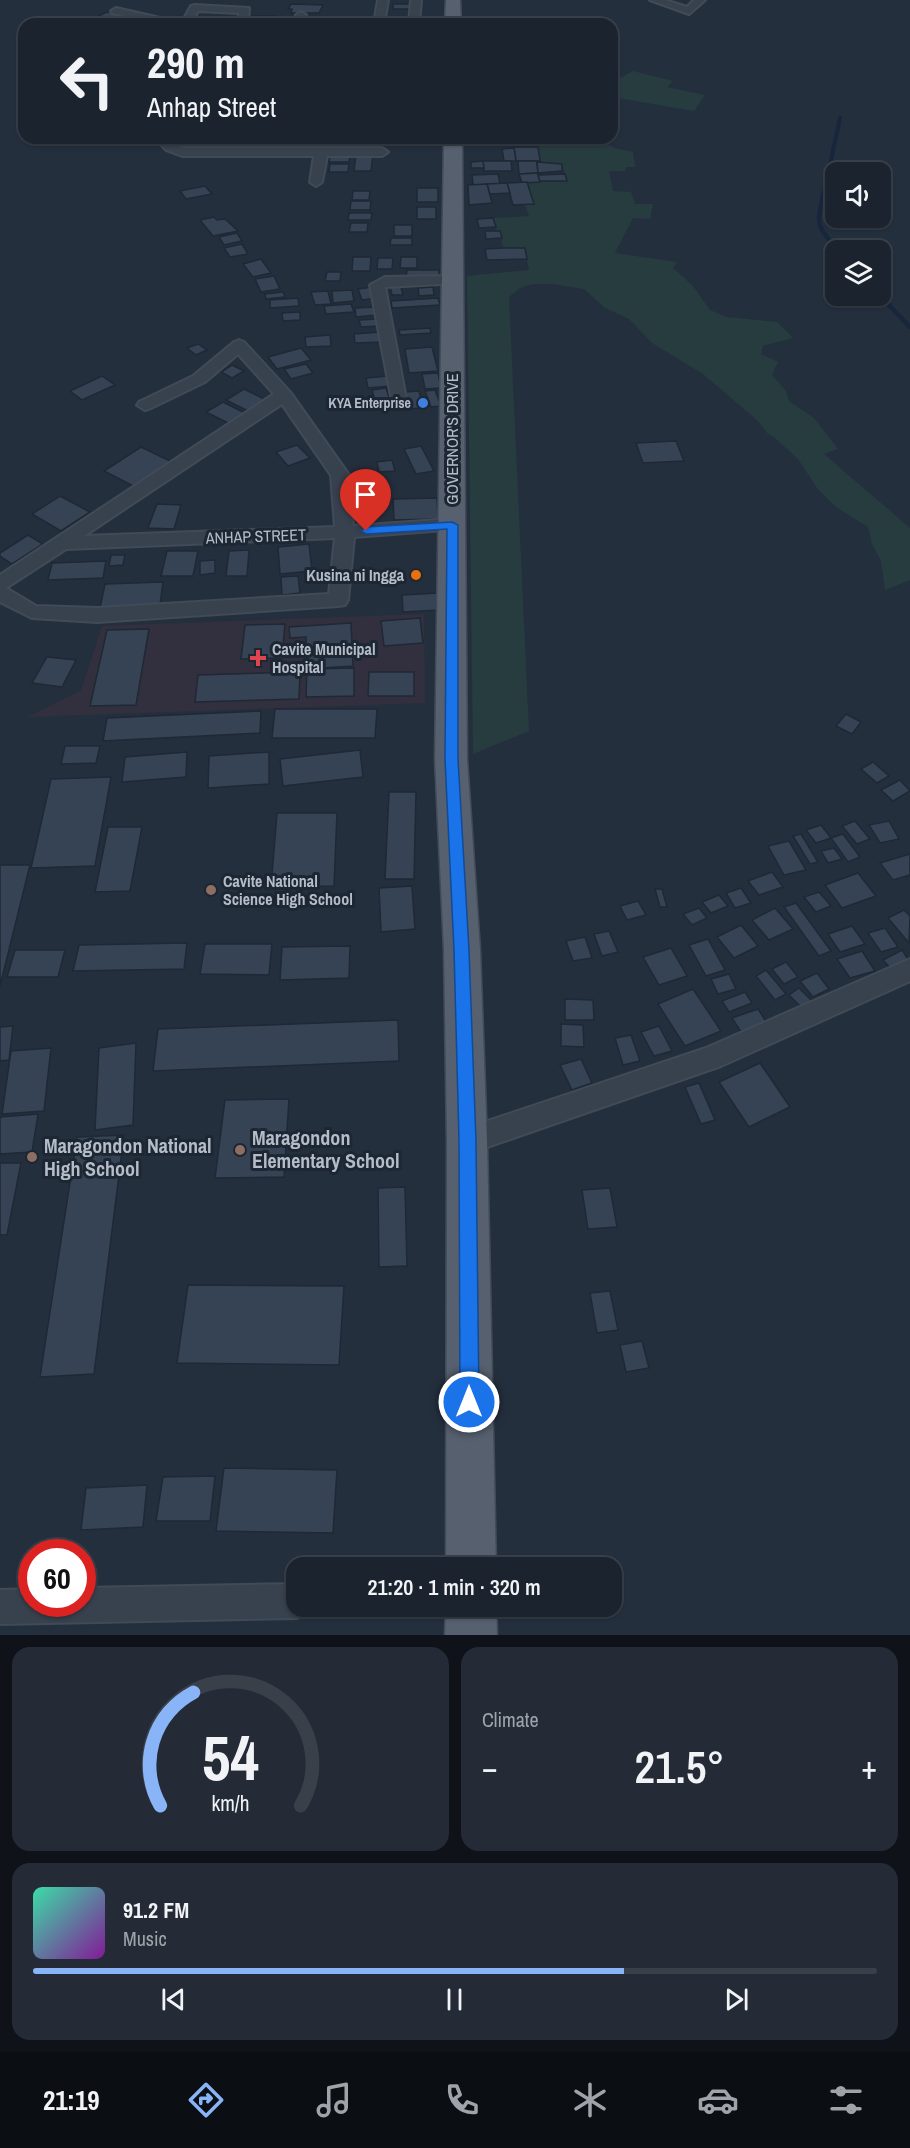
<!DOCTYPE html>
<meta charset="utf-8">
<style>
body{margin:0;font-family:"Archivo Narrow",sans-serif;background:#242b36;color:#f1f3f6;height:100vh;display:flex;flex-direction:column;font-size:22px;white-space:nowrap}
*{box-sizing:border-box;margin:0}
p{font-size:20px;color:#a0a4aa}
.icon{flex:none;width:33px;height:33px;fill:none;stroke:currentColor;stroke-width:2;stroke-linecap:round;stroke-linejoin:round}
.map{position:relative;height:1635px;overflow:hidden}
.panel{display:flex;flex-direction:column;gap:12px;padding:12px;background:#0f1319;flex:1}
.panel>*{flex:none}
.guide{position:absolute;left:18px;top:18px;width:600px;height:126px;border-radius:18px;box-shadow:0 2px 4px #0004,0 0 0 2px #39404a;background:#1b232e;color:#f1f3f6;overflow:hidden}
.tools{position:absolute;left:825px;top:162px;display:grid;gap:12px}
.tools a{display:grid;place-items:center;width:66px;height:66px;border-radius:12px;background:#1b232e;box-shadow:0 2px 4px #0004,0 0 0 2px #39404a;font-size:30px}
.speed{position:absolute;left:18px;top:1539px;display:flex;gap:12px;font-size:30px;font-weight:700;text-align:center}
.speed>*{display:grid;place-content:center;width:78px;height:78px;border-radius:50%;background:#1b232e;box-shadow:0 2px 4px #0004,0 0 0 2px #39404a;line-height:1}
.speed .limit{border:9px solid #d22;background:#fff;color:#111}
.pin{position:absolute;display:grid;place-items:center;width:51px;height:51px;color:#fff;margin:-62px -26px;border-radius:50% 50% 50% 0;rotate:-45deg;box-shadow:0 0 6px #0007}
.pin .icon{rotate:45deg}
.me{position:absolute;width:66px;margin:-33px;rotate:0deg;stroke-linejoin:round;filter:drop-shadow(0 0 4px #0008)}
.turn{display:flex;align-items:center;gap:21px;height:126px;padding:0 30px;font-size:27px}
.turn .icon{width:78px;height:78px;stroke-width:2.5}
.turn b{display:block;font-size:42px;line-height:51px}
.big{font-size:45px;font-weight:600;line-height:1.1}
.panel .card{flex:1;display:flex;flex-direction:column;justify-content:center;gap:9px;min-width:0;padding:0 21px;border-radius:18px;background:#242b36}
.panel .dial{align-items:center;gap:0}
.dial svg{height:156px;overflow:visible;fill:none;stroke:#39404a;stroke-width:7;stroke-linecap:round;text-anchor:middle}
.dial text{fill:#f1f3f6;stroke:none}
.song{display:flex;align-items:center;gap:18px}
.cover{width:72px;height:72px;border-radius:9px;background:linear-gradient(135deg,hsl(160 70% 55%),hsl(290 70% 35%))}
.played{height:6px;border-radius:3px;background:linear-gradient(90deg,#8ab4f8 70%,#39404a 70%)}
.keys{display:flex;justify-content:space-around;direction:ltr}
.heat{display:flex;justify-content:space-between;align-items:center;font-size:33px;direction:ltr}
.panel .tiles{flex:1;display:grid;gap:12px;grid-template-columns:1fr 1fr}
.card:last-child{grid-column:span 2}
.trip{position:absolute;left:286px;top:1557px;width:336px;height:60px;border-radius:18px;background:#1b232e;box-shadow:0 2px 4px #0004,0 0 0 2px #39404a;font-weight:600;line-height:60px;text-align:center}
.dock{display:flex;height:96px;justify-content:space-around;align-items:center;background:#0b0e12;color:#a0a4aa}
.dock .icon{width:42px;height:42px}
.dock .on{color:#8ab4f8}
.dock b{font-size:27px;color:#f1f3f6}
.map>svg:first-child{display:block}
.medical{fill:#32303f}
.green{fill:#263c3f}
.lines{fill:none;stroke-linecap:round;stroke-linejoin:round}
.stream-far1{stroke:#17263c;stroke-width:4}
.stream{stroke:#17263c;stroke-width:4.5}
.building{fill:#364354;stroke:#1f2835;stroke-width:1.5}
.street-casing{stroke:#414a57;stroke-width:4}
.primary-casing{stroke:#414a57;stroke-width:3}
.street{fill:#38414e;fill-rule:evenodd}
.primary{fill:#56606e;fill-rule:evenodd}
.route{fill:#1a73e8;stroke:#114b97;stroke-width:1.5}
.shop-dot{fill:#3f7fe0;stroke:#1d2633;stroke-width:2}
.food-dot{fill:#e8710a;stroke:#1d2633;stroke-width:2}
.health-dot{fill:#e0444e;stroke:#1d2633;stroke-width:2}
.education-dot{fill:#8d6e63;stroke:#1d2633;stroke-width:2}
.labels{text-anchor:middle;stroke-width:6;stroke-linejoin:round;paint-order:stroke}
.far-poi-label{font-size:14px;font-weight:bold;fill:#b4bcc9;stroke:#1d2633;text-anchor:end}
.street-label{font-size:16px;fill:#b4bcc9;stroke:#1d2633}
.poi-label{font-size:16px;font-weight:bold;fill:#b4bcc9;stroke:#1d2633;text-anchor:start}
.near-poi-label{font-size:20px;font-weight:bold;fill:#b4bcc9;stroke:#1d2633;text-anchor:start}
</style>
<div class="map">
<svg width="910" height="1635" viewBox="0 0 910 1635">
<rect width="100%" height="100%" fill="#242f3e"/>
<path class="medical" d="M424,614L425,703L28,717L81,690L102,626Z"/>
<g class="green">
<path d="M633,71L673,81L667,87L705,95L694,111L612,97V82Z"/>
<path d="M534,138H598L614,148L633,152L635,167H626L625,171H609L613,191L631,192L635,204H653L650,219L633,218L615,253L677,262L673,268L693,286L710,310L727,317L777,322L793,338L763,346L761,354L778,362L772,375L786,391L789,401L814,418L838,449L824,454L910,528V580L885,590L881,561L872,544L868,527L836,507L817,488L798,459L774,437L768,434L758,421L703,374L652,343L629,319L605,308L584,289L552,284H533L520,288L509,297L529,731L473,754L467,276L529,270L525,248H503L500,231H497L493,218L529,216L525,205L534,204L527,182L567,180L562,164L541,162Z"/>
</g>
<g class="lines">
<path class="stream-far1" d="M825,188L840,118"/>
<g class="stream">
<path d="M825,187C818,222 812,222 838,250"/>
<path d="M880,296L910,327"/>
</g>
</g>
<g class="building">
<path d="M291,4L323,5L319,13H291L292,9H288Z"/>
<rect x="393" y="4" width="19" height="5"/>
<path d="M107,12L130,17L117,24L94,18Z"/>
<path d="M252,16H276L275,21H251Z"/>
<rect x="342" y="17" width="25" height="5"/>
<path d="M192,138H214L212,147H189Z"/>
<path d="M341,138H369L368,144H341Z"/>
<path d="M469,138H509L510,144H469Z"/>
<path d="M519,138H534L535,144H520Z"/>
<path d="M514,147H538L540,161H516Z"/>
<path d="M514,148L516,161H504L502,149Z"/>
<path d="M356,154H373L371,171H354Z"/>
<path d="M330,155H350L349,162H329Z"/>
<path d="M483,161H511L512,171H484Z"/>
<path d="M483,161L484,168H471V162Z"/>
<path d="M518,161H537L538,173L519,174Z"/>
<path d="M537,162L562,164V171L538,173Z"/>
<path d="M330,164H349L348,172H329Z"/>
<path d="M538,173L540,182L522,183L519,174Z"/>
<path d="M498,174L500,184L473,185L472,175Z"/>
<path d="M565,174L567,181H540L538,175Z"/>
<path d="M527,182L534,204L513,205L507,183Z"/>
<path d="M507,183L510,193L490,194L487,184Z"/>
<path d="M487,184L492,203L469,205L468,185Z"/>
<path d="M205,186L212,194L186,199L180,191Z"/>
<rect x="417" y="188" width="21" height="14"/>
<path d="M353,191H370L369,200H352Z"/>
<path d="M351,201H371L370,210H350Z"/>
<rect x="417" y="207" width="19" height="12"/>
<path d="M349,213H372L371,220H348Z"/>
<path d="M214,217L217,220L225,219L238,231L213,236L200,220Z"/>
<path d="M493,218L496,227L479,228L477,219Z"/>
<path d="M351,223H368L367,232H349Z"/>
<rect x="394" y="225" width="18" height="11"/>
<path d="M485,231H500L502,238L486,239Z"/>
<path d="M237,233L242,241L224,245L219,237Z"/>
<path d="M391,238H412V245H390Z"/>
<path d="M242,244L248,254L230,257L224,248Z"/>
<path d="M503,248H525L527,259L487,260L485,249Z"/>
<path d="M353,257H371L370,271H352Z"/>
<path d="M401,257H417V268H400Z"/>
<path d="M378,258H393L392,269H377Z"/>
<path d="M261,259L271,273L253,277L243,264Z"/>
<path d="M407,270H439V279H406Z"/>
<path d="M327,272H341L340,281H325Z"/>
<path d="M274,276L280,289L261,292L255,279Z"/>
<path d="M373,287L377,298L362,300L358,289Z"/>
<path d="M390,287H401L403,295H392Z"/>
<path d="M433,287L434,295L419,296L418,288Z"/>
<path d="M352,290L354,301L333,303L332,291Z"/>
<path d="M328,291L331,304L315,305L311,292Z"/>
<path d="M283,292L285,297L266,299L265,294Z"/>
<path d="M298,298L299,306L270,308V300Z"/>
<path d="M438,298L440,305L392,308L391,301Z"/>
<path d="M351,304L354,312L326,314L324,306Z"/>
<path d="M377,307L378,315L356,317L355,308Z"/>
<path d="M300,312V320L283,321L282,313Z"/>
<path d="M378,319L380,326L361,327L359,320Z"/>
<path d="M430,328L431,333L400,335L399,330Z"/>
<path d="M381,332L383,342L355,343L354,334Z"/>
<path d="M330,335L331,346L306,347L305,337Z"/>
<path d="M198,344L207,350L196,355L187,348Z"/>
<path d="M432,347L438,371L409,373L405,349Z"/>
<path d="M301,348L311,360L277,369L268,357Z"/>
<path d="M306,364L313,373L291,379L284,369Z"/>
<path d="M232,365L244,371L232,378L221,372Z"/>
<path d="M438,373L441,388L425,389L422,374Z"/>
<path d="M102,376L115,385L82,400L70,391Z"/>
<path d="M389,376L391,386L368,388L366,378Z"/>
<path d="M386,388L391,404L376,405L372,390Z"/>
<path d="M244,389L266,400L248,411L226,400Z"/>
<path d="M435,390L441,406L431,407L425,391Z"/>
<path d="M419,391L423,408L408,409L405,392Z"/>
<path d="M223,402L247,414L230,424L206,412Z"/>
<path d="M676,441L684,461L643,463L636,443Z"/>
<path d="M297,445L310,458L288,466L276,452Z"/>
<path d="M421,446L434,471L416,474L404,449Z"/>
<path d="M141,447L172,462L135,487L104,471Z"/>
<path d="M392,460L395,471L379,472L377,462Z"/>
<path d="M60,496L90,512L61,531L32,514Z"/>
<path d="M437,498L438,519L394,520L393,499Z"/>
<path d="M157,504L181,505L174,529L148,528Z"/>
<path d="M28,535L43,544L12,564L0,556V553Z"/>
<path d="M309,544L312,571L280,574L278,547Z"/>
<path d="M249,550L247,576H226L229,551Z"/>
<path d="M167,551H198L193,576H161Z"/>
<path d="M111,555H125L123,565L109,566Z"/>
<path d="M215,560V573L200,575V561Z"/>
<path d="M106,561L103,578L48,580L52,563Z"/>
<path d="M400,571L404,583L385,587L380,575Z"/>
<path d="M298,576L300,593L282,595L281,577Z"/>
<path d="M163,582L160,605L100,608L105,584Z"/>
<path d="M439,593L440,610L403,612L402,595Z"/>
<path d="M420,618L423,643L384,646L381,621Z"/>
<path d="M351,623L353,666L307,669L306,637L290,638L289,627Z"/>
<path d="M285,624L282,658L241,659L245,625Z"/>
<path d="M149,629L136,705L90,706L107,630Z"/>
<path d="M47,657L76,660L62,687L32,683Z"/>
<path d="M354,668V696L306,697L307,669Z"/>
<path d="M300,672L299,699L195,702L198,675Z"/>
<path d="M369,672H414V696H368Z"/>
<path d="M275,709H377L375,738H272Z"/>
<path d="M261,711L260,733L103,741L107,718Z"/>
<path d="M846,714L861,722L852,734L836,726Z"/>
<path d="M65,746H100L96,763L61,764Z"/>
<path d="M360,750L363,777L283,786L280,759Z"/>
<path d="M187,752L186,777L122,782L125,757Z"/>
<path d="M269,752V784L208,788L209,756Z"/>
<path d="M873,762L889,776L877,783L861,769Z"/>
<path d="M111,777L95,866L31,868L51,779Z"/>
<path d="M900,780L910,791L893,801L881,790Z"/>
<path d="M389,792H416L414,879H385Z"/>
<path d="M277,813H337L334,886L271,887Z"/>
<path d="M855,821L870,839L857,844L842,826Z"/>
<path d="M889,821L899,839L880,843L869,825Z"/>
<path d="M821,825L831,838L816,843L806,830Z"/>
<path d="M108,827H142L130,891L95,892Z"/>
<path d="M801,834L818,862L810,864L793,836Z"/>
<path d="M843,834L860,857L848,862L831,838Z"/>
<path d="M789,841L806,870L784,875L768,846Z"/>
<path d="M834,848L842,859L828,863L821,851Z"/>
<path d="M910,854V875L893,880L880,863Z"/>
<path d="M0,865H30L0,986Z"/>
<path d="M772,872L783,887L759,895L748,881Z"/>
<path d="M858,873L876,896L842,908L825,885Z"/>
<path d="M412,886L415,929L381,932L379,888Z"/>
<path d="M741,888L751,903L735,908L726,893Z"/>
<path d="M655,889H662L667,907H660Z"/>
<path d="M819,892L831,906L816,912L804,897Z"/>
<path d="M719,895L728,906L711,913L702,902Z"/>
<path d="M638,901L646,915L627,920L620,906Z"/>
<path d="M796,903L831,951L819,956L784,907Z"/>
<path d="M699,908L707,918L692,925L683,914Z"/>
<path d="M775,908L793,929L769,940L752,920Z"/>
<path d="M904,910L910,916L909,943L888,918Z"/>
<path d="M741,925L758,946L734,958L717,937Z"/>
<path d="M852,926L865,944L840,952L828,934Z"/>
<path d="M885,928L898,947L881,952L868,933Z"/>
<path d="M609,931L618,952L602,956L594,934Z"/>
<path d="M585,937L592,958L573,961L566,941Z"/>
<path d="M708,939L725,970L706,976L689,945Z"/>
<path d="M187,943L184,969L73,971L79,945Z"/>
<path d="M205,944H272L269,975L200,974Z"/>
<path d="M350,946L349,978L280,980L282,947Z"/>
<path d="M671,948L687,976L659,985L643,957Z"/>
<path d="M15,950H65L58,977H7Z"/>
<path d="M902,950L910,962L893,971L883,960Z"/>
<path d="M862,951L875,971L850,978L837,959Z"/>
<path d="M786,962L798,977L784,984L772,969Z"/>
<path d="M766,970L786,994L775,1000L756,976Z"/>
<path d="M817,973L829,989L813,997L800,981Z"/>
<path d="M729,974L736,989L718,994L711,979Z"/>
<path d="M799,988L815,1004L805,1011L789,995Z"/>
<path d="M693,989L721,1031L685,1046L658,1004Z"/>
<path d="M745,992L752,1003L729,1012L722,1001Z"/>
<path d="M565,999L593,1000L594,1020H565Z"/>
<path d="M758,1009L769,1026L743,1035L732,1018Z"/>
<path d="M398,1020L399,1061L153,1071L158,1029Z"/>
<path d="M561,1024L583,1025L584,1047L561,1046Z"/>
<path d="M13,1026L9,1060L0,1061V1027Z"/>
<path d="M659,1026L672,1051L654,1056L641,1032Z"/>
<path d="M631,1035L640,1061L623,1065L615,1038Z"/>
<path d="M136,1043L133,1125L95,1130L99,1048Z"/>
<path d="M51,1048L44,1111L2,1114L11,1051Z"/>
<path d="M581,1059L592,1083L572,1090L560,1065Z"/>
<path d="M760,1063L790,1107L749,1127L719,1082Z"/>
<path d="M699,1083L715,1120L701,1124L685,1087Z"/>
<path d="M289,1099L284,1177L215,1178L225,1100Z"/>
<path d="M38,1114L32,1152L0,1154V1117Z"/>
<path d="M124,1135L94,1374L40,1377L77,1137Z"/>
<path d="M0,1163H21L7,1235H0Z"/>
<path d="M405,1187L407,1266L379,1267L378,1188Z"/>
<path d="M610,1188L617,1227L588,1229L582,1190Z"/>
<path d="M188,1285L344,1286L339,1365L177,1363Z"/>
<path d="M610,1291L618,1330L597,1333L590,1293Z"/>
<path d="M642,1341L649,1368L626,1372L620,1345Z"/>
<path d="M224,1468L337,1470L333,1533L216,1531Z"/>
<path d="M215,1476L210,1521H156L163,1477Z"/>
<path d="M147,1485L143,1527L81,1530L86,1488Z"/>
</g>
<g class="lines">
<defs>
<g id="street">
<path d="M378,0H388L384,24H374Z"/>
<path d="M411,0H421L419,24H409Z"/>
<path d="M650,0H665L687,7L694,0H705L689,14Z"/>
<path d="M195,5L249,8L248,24H238L239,13L198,11L191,24H181L191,6Z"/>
<path d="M116,8L178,22L179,24H160L112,13L111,11Z"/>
<path d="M301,12L306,15L305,24H295L296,15Z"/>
<path d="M155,138H168L174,144L184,148H382L388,152L382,156H327L322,182L316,186L310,182L314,156H182L166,150Z"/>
<path d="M453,276L460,280L458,283L385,287L407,404L405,407H393L370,285L385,277Z"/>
<path d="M239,340L244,342L290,392L349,475L353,526L452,519L458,521L461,525L458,529L354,537L348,600L345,605L338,606L97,622L32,618L0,602V575L274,394L238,354L205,382L151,408L145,410L137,405L139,402L193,376L234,342ZM282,404L331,475L335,527L84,536ZM335,538L329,594L97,608L36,606L6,588L66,549Z"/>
<path d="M910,959V981L721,1066L467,1154L457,1150L453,1141L457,1132L467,1128L706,1048Z"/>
<path d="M297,1584V1606H312L309,1613L297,1618L0,1624V1590L32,1589V1604H82V1588Z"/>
</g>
<g id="primary">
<path d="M446,0H460L461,24H445Z"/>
<path d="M444,138H462L467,759L480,950L487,1141L496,1568H446L447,1141L444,950L435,759Z"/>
<path d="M446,1606H496L497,1635H445Z"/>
</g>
</defs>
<use href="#street" class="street-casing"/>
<use href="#primary" class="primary-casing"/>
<use href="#street" class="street"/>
<use href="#primary" class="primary"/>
</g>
<path class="route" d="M452,522L458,525V759L469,950L476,1141L479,1402L476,1409L469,1412L462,1409L460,1402L459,1141L454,950L445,759L447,529L366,534L361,531L366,527Z"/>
<circle class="shop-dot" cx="423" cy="403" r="6"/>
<circle class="food-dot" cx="416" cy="575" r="6"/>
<path class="health-dot" d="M255 649h6v6h6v6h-6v6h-6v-6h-6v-6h6z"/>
<g class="education-dot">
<circle cx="211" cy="890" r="6"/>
<circle cx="240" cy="1150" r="6"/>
<circle cx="32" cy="1157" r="6"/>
</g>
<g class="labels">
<g class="far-poi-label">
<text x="411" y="408">KYA Enterprise</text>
</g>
<g class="street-label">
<text transform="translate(452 439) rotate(-90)" y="6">GOVERNOR'S DRIVE</text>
<text transform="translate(256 536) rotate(-2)" y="6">ANHAP STREET</text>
</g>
<g class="poi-label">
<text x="404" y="581" text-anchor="end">Kusina ni Ingga</text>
<text x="272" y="655">Cavite Municipal<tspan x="272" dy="18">Hospital</tspan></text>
<text x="223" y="887">Cavite National<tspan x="223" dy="18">Science High School</tspan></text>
</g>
<g class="near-poi-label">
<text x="252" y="1145">Maragondon<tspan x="252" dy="23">Elementary School</tspan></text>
<text x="44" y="1153">Maragondon National<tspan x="44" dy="23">High School</tspan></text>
</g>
</g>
</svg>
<div class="tools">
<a><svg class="icon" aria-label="sound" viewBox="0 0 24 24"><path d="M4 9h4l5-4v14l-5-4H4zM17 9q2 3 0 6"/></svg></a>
<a><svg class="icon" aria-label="layers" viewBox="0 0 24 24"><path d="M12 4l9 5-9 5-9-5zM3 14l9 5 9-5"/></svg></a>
</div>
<div class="speed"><div class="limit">60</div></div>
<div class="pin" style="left:366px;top:531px;background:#d93025"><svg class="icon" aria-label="arrive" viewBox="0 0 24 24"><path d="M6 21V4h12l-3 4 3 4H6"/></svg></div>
<svg class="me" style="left:469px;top:1402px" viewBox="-20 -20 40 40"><circle r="17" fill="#1a73e8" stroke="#fff" stroke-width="3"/><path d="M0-11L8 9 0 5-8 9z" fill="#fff"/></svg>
<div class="trip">21:20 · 1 min · 320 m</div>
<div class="guide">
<div class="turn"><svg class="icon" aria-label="left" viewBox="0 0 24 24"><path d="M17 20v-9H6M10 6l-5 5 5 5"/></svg><div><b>290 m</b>Anhap Street</div></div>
</div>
</div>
<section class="panel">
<div class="tiles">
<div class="card dial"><svg viewBox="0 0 100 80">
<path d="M14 69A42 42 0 1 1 86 69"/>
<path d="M14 69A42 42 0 0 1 31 11" stroke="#8ab4f8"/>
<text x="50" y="56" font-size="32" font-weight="700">54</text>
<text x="50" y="72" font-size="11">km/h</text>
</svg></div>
<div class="card"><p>Climate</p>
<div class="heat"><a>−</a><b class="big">21.5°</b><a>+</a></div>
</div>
<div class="card">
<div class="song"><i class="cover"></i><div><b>91.2 FM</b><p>Music</p></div></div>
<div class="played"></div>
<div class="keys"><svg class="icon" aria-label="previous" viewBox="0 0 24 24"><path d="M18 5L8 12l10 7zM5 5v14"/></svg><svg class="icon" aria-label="pause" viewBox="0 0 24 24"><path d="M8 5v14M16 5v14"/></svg><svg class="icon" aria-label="next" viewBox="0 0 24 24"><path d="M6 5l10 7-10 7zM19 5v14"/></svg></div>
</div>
</div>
</section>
<nav class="dock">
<b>21:19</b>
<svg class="icon on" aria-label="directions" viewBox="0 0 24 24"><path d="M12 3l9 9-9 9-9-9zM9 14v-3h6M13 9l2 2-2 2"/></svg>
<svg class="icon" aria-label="music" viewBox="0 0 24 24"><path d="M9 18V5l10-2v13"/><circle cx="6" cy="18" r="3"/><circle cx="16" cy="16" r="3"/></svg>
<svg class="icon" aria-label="phone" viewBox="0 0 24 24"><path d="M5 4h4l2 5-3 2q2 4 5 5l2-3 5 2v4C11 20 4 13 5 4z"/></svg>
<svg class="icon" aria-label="climate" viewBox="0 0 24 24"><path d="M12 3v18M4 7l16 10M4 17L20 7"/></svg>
<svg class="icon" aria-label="car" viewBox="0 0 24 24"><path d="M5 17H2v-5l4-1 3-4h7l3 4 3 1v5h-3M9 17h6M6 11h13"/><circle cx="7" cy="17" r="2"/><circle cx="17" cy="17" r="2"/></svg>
<svg class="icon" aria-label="filters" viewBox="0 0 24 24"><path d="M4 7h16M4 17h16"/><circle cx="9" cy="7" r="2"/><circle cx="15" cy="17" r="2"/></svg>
</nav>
